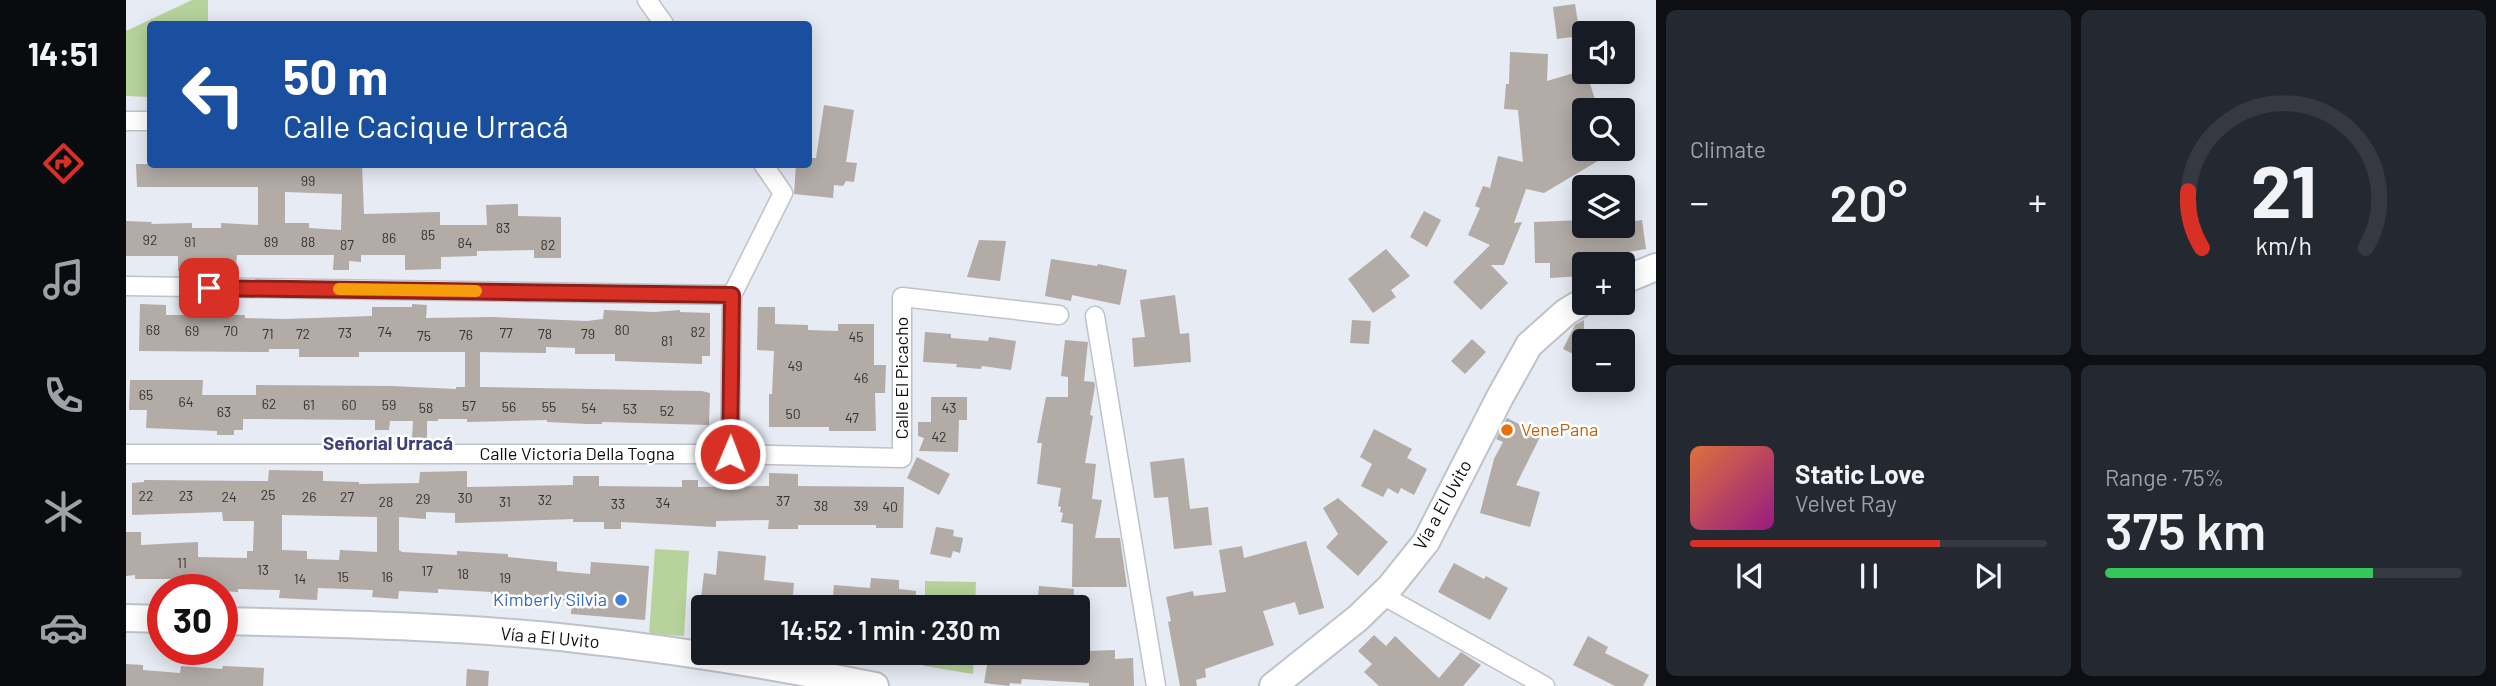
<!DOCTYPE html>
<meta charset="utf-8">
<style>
body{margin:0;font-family:Barlow,sans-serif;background:#242831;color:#f1f3f6;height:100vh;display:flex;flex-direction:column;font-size:26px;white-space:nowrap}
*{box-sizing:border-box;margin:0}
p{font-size:23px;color:#9ea1a6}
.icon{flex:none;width:38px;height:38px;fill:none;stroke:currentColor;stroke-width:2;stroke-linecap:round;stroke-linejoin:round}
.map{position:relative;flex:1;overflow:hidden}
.panel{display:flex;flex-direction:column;gap:10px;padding:10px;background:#0d0f14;width:840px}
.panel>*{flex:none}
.top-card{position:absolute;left:21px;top:21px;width:665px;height:147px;border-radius:7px;box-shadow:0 4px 18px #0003;background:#1a4fa0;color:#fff;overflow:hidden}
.controls{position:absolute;left:1446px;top:21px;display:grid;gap:14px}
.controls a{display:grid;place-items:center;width:63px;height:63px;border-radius:7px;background:#171b24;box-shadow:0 4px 18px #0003;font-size:35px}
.speed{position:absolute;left:21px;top:574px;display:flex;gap:14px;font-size:35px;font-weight:700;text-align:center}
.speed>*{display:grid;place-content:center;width:91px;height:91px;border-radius:50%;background:#171b24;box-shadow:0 4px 18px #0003;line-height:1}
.speed .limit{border:10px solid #d22;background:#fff;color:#111}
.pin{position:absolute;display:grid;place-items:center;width:60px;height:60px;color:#fff;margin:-30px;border-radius:14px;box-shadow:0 4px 10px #0006}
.me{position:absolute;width:77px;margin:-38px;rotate:1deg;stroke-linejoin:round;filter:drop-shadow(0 0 5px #0008)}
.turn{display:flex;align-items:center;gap:24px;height:147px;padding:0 21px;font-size:32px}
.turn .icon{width:91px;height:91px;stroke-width:2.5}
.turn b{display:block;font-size:49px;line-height:60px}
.big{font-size:52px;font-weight:600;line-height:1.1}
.panel .card{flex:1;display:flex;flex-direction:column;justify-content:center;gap:10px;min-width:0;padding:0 24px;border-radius:10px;background:#242831}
.panel .dial{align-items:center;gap:0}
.dial svg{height:182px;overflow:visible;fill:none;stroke:#363941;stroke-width:7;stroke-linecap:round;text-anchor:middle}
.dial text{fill:#f1f3f6;stroke:none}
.song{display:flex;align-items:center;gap:21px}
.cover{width:84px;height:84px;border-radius:10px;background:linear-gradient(135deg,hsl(20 70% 55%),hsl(310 70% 35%))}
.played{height:7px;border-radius:4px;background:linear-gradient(90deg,#d93025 70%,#363941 70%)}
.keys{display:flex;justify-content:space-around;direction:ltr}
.heat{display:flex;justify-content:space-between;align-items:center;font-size:38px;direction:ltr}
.charge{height:10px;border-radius:5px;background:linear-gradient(90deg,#34c759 75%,#363941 0)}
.panel .tiles{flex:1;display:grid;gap:10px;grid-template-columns:repeat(2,1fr)}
.trip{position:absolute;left:565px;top:595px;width:399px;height:70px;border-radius:7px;background:#171b24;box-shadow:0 4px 18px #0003;font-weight:600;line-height:70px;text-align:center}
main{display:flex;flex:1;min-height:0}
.menu{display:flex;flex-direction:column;width:126px;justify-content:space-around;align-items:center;background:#090b0e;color:#9ea1a6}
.menu .icon{width:49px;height:49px}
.menu .active{color:#d93025}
.menu b{font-size:32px;color:#f1f3f6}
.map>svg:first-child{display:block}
.green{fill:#b7d39b}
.building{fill:#b2aba6;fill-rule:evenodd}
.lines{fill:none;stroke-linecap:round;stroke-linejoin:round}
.street-casing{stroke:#bfc2ca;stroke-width:21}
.secondary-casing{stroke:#bfc2ca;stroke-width:30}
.street{stroke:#fff;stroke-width:18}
.secondary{stroke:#fff;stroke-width:26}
.route-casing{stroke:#8d1f18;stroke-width:18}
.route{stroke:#d93025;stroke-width:12}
.slow{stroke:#f59e0b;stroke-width:12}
.food-dot{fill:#e8710a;stroke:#fff;stroke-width:2.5}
.shop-dot{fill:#3f7fe0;stroke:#fff;stroke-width:2.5}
.labels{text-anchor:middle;stroke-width:5;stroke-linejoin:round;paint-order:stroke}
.number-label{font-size:14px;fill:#353434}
.street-label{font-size:18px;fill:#0b0c0e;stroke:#fff}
.food-label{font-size:18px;fill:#c56008;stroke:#fff;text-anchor:start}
.shop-label{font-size:18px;fill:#366cbe;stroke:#fff;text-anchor:end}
.neighbourhood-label{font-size:19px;font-weight:bold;fill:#3d407c;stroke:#fff}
</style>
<main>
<nav class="menu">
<b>14:51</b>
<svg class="icon active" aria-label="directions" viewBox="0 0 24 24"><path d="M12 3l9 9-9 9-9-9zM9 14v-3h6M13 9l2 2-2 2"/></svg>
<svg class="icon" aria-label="music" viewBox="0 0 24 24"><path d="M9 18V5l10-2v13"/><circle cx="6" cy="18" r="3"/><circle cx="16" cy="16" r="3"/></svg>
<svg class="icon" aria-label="phone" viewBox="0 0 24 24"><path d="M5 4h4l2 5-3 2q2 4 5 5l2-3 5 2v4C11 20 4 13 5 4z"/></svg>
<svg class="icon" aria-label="climate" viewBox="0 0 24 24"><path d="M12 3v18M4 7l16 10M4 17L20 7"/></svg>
<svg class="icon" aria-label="car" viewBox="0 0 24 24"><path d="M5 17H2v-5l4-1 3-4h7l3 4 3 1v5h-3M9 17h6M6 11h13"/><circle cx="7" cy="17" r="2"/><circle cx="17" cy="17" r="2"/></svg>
</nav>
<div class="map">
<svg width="1530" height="686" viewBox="0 0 1530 686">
<rect width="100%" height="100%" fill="#e7ebf3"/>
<g class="green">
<path d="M66,0H82V24H24V97L0,96V31Z"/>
<path d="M529,549L563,551L558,636L523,634Z"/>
<path d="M799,581L850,582L849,607H799Z"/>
<path d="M798,653H848L847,674L798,666Z"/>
</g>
<g class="building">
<path d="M1449,4L1454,36L1431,39L1427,7Z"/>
<path d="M1384,52L1422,54L1421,81L1458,70L1460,72L1469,99L1458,102V149H1492L1418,193L1400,189L1388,223L1396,222L1378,265H1365L1382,283L1355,310L1327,282L1364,245L1342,235L1354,208L1349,206L1357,186L1364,188L1372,156L1397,162L1392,110L1378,109L1380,84H1383Z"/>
<path d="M698,105L728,110L720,162L731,163L728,182L720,181L717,186L708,185L707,198L668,194L670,164H682V158H690Z"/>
<path d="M10,164H236L238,214L314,212V225H361L360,205L392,204V216L435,217V258H408V250L351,251V256L315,257V269L279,270V255H235V262L223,261V270H207L208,255H111L110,267L71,264V270L52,271V256H0V221L26,222L25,224L66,223V228H95V223L132,225V187H11ZM159,192L216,194L215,230L183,228V223H159Z"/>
<path d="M1298,211L1315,220L1301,247L1284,237Z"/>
<path d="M1458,220L1460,229L1496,226V223L1516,220L1520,249L1461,259V264H1458V276L1424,278V263H1409L1408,222Z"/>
<path d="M853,240L880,241L874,281L841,277Z"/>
<path d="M1260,249L1284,276L1265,290L1270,297L1247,313L1222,279Z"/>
<path d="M925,259L971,266L972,264L1001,270L994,305L946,295L945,301L919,296Z"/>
<path d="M1049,295L1054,334L1063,333L1065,362L1008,367L1006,338L1019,337L1014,300Z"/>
<path d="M14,304L40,305V315H119V318L159,319L246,316V307H286V304L301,305L300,318L366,317L461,321L477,319L478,310L528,312L554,310V312L584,313V356H576V364L489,361V354H449V348L420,347V353L354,352V387L576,391L584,393L583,425L476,422V424H461L421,422V420L341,422V419H312V421H301V439L286,438L287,421H264L263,430H249V420L117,419V430H108V435H91V431L20,428L21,410H3L4,380H77L76,395H130V385L265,386L330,389V387H339V352H233V357H173V349H143V352L13,351Z"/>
<path d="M632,307H649V324L682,325V330L712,331V324H748V365H760L759,393H749L750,431H703V427H643V394H646L648,351L631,350Z"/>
<path d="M1226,320L1245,321L1243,344L1224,343Z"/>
<path d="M1458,320V359L1437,349L1449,325Z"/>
<path d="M799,332L825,334V338L862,341L863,337L890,341L885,370L856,366L855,369L830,367L831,364L797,362Z"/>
<path d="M1346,339L1360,352L1339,374L1325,361Z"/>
<path d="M939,340L962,342L958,381L968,382L969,386L964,415L967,416L959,463L970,464L966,499L976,500L969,538H994L1001,587H946L947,524L935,522L937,513L934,512L935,507L932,506L935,488L911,484L916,443H911L920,397H942V377L935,376Z"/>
<path d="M805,397H841V420H833L832,452L793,451L798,438L792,436V422H805Z"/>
<path d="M1381,418L1415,435L1390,485L1414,492L1404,527L1354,513L1368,459L1377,442L1370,439Z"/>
<path d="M1248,429L1286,449L1281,458L1301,469L1288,495L1275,488L1272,494L1262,488L1257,497L1235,486L1246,464L1234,457Z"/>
<path d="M791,457L824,474L813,495L781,478Z"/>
<path d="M1058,458L1064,509L1082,507L1086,545L1048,549L1042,497L1028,498L1024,462Z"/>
<path d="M143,470L197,471V481L233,482V484L293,483L294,472L341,471V487L447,485V476H473V486L556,487V480H572V487L643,486V473L672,474V486L778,487L777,528H750V525H672V529H642L643,520L590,521V527L495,522V529H478V522H447V519L329,523V513L300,512V519L273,517V550L276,552L331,555V551L382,554V557L431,562V571L464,574L465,562L523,566L519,620L445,614L446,601L365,594V592L312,589V593L273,591L272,599L246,597L247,590L192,588L191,600L153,598L154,590L112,589V592L96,591L87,590L88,584H78V579H9V575L0,576V532H15V545L72,542V557L121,558V551H127L128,521H97L96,512L6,515V483L18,482V480L142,481ZM156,515L251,517V552L214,550L213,560L181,559V551L156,550Z"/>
<path d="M1212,498L1262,542L1232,576L1200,547L1212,534L1197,508Z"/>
<path d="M810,527L828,530L827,536L837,538L834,553L827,551L825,558L804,554Z"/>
<path d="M1180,541L1198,608L1173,615L1169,602L1137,611L1148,645L1079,669L1080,677L1070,680L1071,686H1054L1042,622L1045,621L1040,597L1067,591L1068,596L1100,592L1093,550L1116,546L1118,558Z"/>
<path d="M592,551L640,556L638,580L668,583L666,607H574L578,573L590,575Z"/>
<path d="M1328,563L1358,579L1360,576L1382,588L1364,620L1312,592Z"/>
<path d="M745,578L773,580V589L790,591L789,607H706L708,585L744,588Z"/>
<path d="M913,586L948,589L947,607H911Z"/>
<path d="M1248,635L1260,646L1269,636L1313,678L1335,652L1355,665L1337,686H1253L1238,672L1246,664L1232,651Z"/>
<path d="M1462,636L1482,647L1479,653L1523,675L1517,686H1489L1447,665Z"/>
<path d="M989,650V659L1007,658L1008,686H963V683L896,679L895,684L884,683L883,686L858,683L863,653H960V651Z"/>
<path d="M0,664L17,665V670L54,673L55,666L96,669L97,666L138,668L137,686H0Z"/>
<path d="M341,669L363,671L362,686H340Z"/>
</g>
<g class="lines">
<defs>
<g id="street">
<path d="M521,0L538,24"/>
<path d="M0,121H24"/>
<path d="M0,286L606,295"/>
<path d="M969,316L1030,686"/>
<path d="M0,454H604L776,458V297L933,315"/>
<path d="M604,454L606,295L657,193L637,164"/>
<path d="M1256,595L1419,686"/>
</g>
<g id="secondary">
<path d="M1496,281L1530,267"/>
<path d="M0,618L37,619"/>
<path d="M96,621C213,624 335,626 451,639C551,650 650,666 749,686"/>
<path d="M1147,686L1232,618L1264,587L1300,542L1374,397L1403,345L1440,312L1458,301"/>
</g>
</defs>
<use href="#street" class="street-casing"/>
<use href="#secondary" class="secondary-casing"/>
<use href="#street" class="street"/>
<use href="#secondary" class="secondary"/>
</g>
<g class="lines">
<defs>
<path id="route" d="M83,288L606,295L604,454"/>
</defs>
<use href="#route" class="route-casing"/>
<use href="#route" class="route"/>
<path class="slow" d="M213,289L350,291"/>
</g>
<circle class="food-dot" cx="1381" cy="430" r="7"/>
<circle class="shop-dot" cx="495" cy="600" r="7"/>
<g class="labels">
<g class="number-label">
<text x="182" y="186">99</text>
<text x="377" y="233">83</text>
<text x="302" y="240">85</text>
<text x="263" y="243">86</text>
<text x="24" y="245">92</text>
<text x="64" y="247">91</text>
<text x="145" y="247">89</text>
<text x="182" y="247">88</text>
<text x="339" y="248">84</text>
<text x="221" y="250">87</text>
<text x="422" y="250">82</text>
<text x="27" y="335">68</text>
<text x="496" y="335">80</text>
<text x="66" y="336">69</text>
<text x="105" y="336">70</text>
<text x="259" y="337">74</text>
<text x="572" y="337">82</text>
<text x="219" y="338">73</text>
<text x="380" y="338">77</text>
<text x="142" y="339">71</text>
<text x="177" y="339">72</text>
<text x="419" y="339">78</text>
<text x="462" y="339">79</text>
<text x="340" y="340">76</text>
<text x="298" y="341">75</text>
<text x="730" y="342">45</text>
<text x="541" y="346">81</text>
<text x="669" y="371">49</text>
<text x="735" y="383">46</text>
<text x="20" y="400">65</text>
<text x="60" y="407">64</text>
<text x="143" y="409">62</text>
<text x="183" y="410">61</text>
<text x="223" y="410">60</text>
<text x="263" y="410">59</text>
<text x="343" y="411">57</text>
<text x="383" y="412">56</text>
<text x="423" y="412">55</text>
<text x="300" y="413">58</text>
<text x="463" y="413">54</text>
<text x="823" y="413">43</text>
<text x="504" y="414">53</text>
<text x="541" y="416">52</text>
<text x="98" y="417">63</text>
<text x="667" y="419">50</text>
<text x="726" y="423">47</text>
<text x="813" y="442">42</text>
<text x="142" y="500">25</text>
<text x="20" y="501">22</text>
<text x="60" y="501">23</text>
<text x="103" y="502">24</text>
<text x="183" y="502">26</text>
<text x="221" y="502">27</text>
<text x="339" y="503">30</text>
<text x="297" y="504">29</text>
<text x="419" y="505">32</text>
<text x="657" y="506">37</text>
<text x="260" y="507">28</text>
<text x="379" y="507">31</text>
<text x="537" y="508">34</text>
<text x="492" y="509">33</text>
<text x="695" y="511">38</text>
<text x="735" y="511">39</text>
<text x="764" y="512">40</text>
<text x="56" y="568">11</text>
<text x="137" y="575">13</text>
<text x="301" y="576">17</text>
<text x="337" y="579">18</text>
<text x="217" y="582">15</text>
<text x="261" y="582">16</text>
<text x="379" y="583">19</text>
<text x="174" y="584">14</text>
</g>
<g class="street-label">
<text transform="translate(776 378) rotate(-90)" y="6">Calle El Picacho</text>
<text x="451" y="460">Calle Victoria Della Togna</text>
<text transform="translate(1317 505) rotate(-61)" y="6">Vía a El Uvito</text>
<text transform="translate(424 638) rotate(5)" y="6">Vía a El Uvito</text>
</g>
<g class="food-label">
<text x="1395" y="436">VenePana</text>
</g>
<g class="shop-label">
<text x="481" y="606">Kimberly Silvia</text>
</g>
<g class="neighbourhood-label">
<text x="262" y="450">Señorial Urracá</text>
</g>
</g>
</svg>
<div class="controls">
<a><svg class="icon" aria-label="sound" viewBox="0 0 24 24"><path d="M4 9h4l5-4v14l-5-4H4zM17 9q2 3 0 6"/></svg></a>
<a><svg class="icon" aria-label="search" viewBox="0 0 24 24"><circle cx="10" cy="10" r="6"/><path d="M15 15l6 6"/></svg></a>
<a><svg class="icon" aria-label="layers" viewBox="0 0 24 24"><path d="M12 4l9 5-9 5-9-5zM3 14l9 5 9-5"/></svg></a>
<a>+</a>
<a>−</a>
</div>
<div class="speed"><div class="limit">30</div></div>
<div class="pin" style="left:83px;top:288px;background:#d93025"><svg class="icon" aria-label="arrive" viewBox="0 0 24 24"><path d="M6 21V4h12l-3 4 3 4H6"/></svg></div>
<svg class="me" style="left:604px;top:454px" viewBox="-20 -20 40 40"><circle r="17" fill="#d93025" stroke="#fff" stroke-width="3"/><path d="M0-11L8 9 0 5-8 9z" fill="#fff"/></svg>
<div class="trip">14:52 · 1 min · 230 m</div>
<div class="top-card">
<div class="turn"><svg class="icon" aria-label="left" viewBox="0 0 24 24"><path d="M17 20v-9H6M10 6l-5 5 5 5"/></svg><div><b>50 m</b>Calle Cacique Urracá</div></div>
</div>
</div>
<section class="panel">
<div class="tiles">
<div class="card"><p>Climate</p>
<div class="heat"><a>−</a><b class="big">20°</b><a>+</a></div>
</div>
<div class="card dial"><svg viewBox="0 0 100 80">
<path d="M14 69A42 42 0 1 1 86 69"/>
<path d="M14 69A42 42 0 0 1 8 44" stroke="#d93025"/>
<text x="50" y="56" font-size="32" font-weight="700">21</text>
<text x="50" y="72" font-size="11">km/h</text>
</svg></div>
<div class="card">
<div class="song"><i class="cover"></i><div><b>Static Love</b><p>Velvet Ray</p></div></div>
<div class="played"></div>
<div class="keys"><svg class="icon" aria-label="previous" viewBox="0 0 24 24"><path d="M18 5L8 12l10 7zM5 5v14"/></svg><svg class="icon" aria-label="pause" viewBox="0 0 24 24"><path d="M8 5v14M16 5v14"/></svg><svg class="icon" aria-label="next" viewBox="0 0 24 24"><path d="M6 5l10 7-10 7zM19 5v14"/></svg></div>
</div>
<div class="card"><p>Range · 75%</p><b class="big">375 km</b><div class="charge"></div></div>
</div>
</section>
</main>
